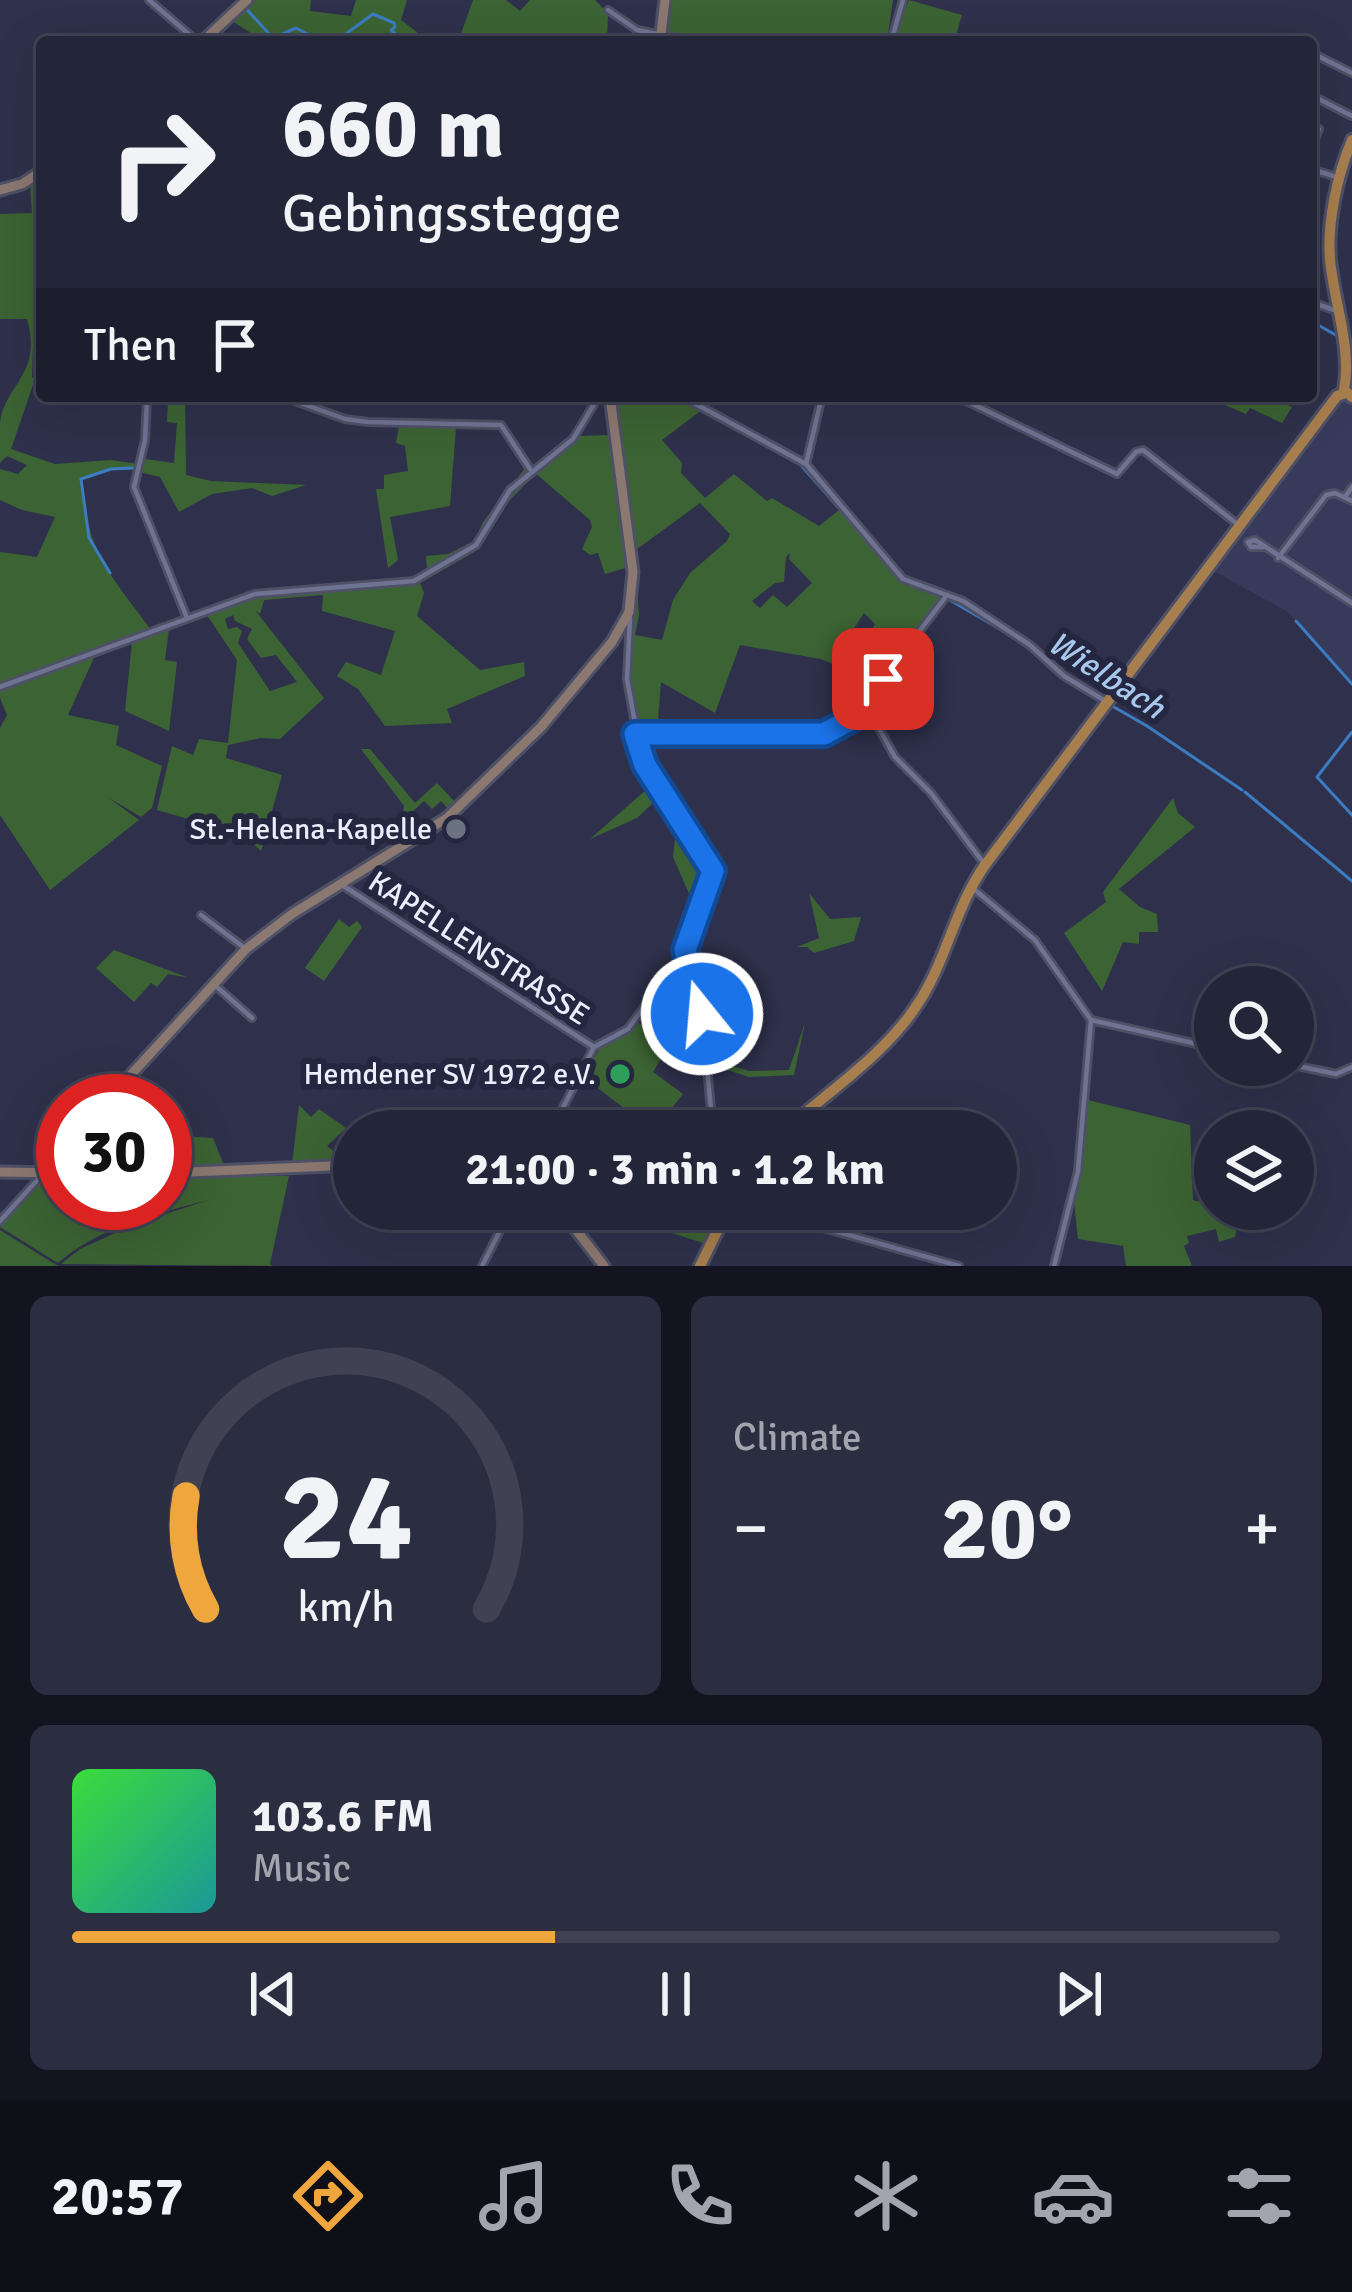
<!DOCTYPE html>
<meta charset="utf-8">
<style>
body{margin:0;font-family:Signika,sans-serif;background:#2b2d41;color:#f1f3f6;height:100vh;display:flex;flex-direction:column;font-size:45px;white-space:nowrap}
*{box-sizing:border-box;margin:0}
p{font-size:39px;color:#a3a5ae}
.icon{flex:none;width:66px;height:66px;fill:none;stroke:currentColor;stroke-width:2;stroke-linecap:round;stroke-linejoin:round}
.map{position:relative;height:1266px;overflow:hidden}
.sheet{display:flex;flex-direction:column;gap:30px;padding:30px;background:#13141f;flex:1}
.sheet>*{flex:none}
.hud{position:absolute;left:36px;top:36px;width:1281px;height:366px;border-radius:12px;box-shadow:0 12px 48px #0002,0 0 0 3px #404253;background:#232539;color:#f1f3f6;overflow:hidden}
.fabs{position:absolute;left:1194px;top:966px;display:grid;gap:24px}
.fabs a{display:grid;place-items:center;width:120px;height:120px;border-radius:50%;background:#232539;box-shadow:0 12px 48px #0002,0 0 0 3px #404253;font-size:60px}
.speed{position:absolute;left:36px;top:1074px;display:flex;gap:24px;font-size:60px;font-weight:700;text-align:center}
.speed>*{display:grid;place-content:center;width:156px;height:156px;border-radius:50%;background:#232539;box-shadow:0 12px 48px #0002,0 0 0 3px #404253;line-height:1}
.speed .limit{border:18px solid #d22;background:#fff;color:#111}
.pin{position:absolute;display:grid;place-items:center;width:102px;height:102px;color:#fff;margin:-51px;border-radius:24px;box-shadow:0 6px 18px #0006}
.me{position:absolute;width:132px;margin:-66px;rotate:343deg;stroke-linejoin:round;filter:drop-shadow(0 0 9px #0008)}
.turn{display:flex;align-items:center;gap:42px;height:252px;padding:0 48px;font-size:54px}
.turn .icon{width:156px;height:156px;stroke-width:2.5}
.turn b{display:block;font-size:84px;line-height:102px}
.then{display:flex;align-items:center;height:114px;padding:0 48px;background:#0003;gap:24px;font-size:45px}
.big{font-size:90px;font-weight:700;line-height:1.1}
.sheet .widget{flex:1;display:flex;flex-direction:column;justify-content:center;gap:18px;min-width:0;padding:0 42px;border-radius:18px;background:#2b2d41}
.sheet .dial{align-items:center;gap:0}
.dial svg{height:312px;overflow:visible;fill:none;stroke:#404253;stroke-width:7;stroke-linecap:round;text-anchor:middle}
.dial text{fill:#f1f3f6;stroke:none}
.song{display:flex;align-items:center;gap:36px}
.cover{width:144px;height:144px;border-radius:18px;background:linear-gradient(135deg,hsl(120 70% 55%),hsl(180 70% 35%))}
.played{height:12px;border-radius:6px;background:linear-gradient(90deg,#efa73d 40%,#404253 40%)}
.keys{display:flex;justify-content:space-around;direction:ltr}
.heat{display:flex;justify-content:space-between;align-items:center;font-size:66px;direction:ltr}
.sheet .tiles{flex:1;display:grid;gap:30px;grid-template-columns:1fr 1fr}
.widget:last-child{grid-column:span 2}
.trip{position:absolute;left:333px;top:1110px;width:684px;height:120px;border-radius:60px;background:#232539;box-shadow:0 12px 48px #0002,0 0 0 3px #404253;font-weight:700;line-height:120px;text-align:center}
.tabs{display:flex;height:192px;justify-content:space-around;align-items:center;background:#0e0f17;color:#a3a5ae}
.tabs .icon{width:84px;height:84px}
.tabs .active{color:#efa73d}
.tabs b{font-size:54px;color:#f1f3f6}
.map>svg:first-child{display:block}
.built{fill:#373a5a}
.green{fill:#3c6333;fill-rule:evenodd}
.lines{fill:none;stroke-linecap:round;stroke-linejoin:round}
.stream{stroke:#3b7cc2;stroke-width:3}
.street-casing{stroke:#4e5066;stroke-width:10}
.secondary-casing{stroke:#4e5066;stroke-width:15}
.primary-casing{stroke:#4e5066;stroke-width:16}
.street{stroke:#6f7392;stroke-width:4.5}
.secondary{stroke:#8b7870;stroke-width:9}
.primary{stroke:#a77e4e;stroke-width:10}
.route-casing{stroke:#114b97;stroke-width:30}
.route{stroke:#1a73e8;stroke-width:21}
.worship-dot{fill:#6b7280;stroke:#252741;stroke-width:4.5}
.leisure-dot{fill:#2e9e5b;stroke:#252741;stroke-width:4.5}
.labels{text-anchor:middle;stroke-width:12;stroke-linejoin:round;paint-order:stroke}
.poi-label{font-size:30px;fill:#eceefd;stroke:#252741;text-anchor:end}
.street-label{font-size:30px;fill:#eceefd;stroke:#252741}
.water-label{font-size:33px;font-style:italic;fill:#a7c7ec;stroke:#252741}
</style>
<div class="map">
<svg width="1352" height="1266" viewBox="0 0 1352 1266">
<rect width="100%" height="100%" fill="#2f314c"/>
<path class="built" d="M1343,398L1352,406V683L1288,612L1212,570L1337,401Z"/>
<g class="green">
<path d="M249,0H311L310,11L351,16L356,0H407L401,20L417,32L414,42L357,38L346,42H307L300,38L265,42L232,21Z"/>
<path d="M473,0H506L520,11L530,0H595L608,13L607,42H458Z"/>
<path d="M670,0H893L887,42H717L666,34Z"/>
<path d="M909,0L962,15L954,42H892Z"/>
<path d="M42,175V343L33,346L32,377L35,379L11,449L55,464L111,460L138,464L145,459L174,463L177,423L167,422L168,401L185,399L186,475L211,481L306,485L272,496L252,488L212,494L179,512L160,477L139,472L137,487L151,529L135,488L136,469L110,470L82,479C85,550 111,576 152,631L98,649L68,715L119,726L116,745L162,766L152,808L141,817L109,798L139,820L50,890L0,815V728L7,715L0,698V552L37,557L55,517L22,510L0,500V469L18,474L27,465L7,456L0,463C0,450 0,435 0,422C6,383 43,374 27,319H0V214L32,213L30,185Z"/>
<path d="M612,396H676L702,410L662,440L682,463L681,473L705,498L734,474L767,501L772,498L819,526L839,510L894,576L918,590L942,598L885,668L878,683L821,659L740,645L715,713L661,682L657,732L637,731L628,678L636,578L639,615L635,635L662,640L673,600L690,573L727,541L730,534L700,503L633,552ZM790,553L789,559L812,583L787,607L773,595L760,608L752,601L775,583L784,582L786,557ZM864,613L875,624L868,636L889,655L882,666L842,649H847L855,634L848,629L853,630Z"/>
<path d="M1204,396H1269L1292,407L1282,423L1250,408L1246,414Z"/>
<path d="M399,426L456,427L450,506L390,517L398,560L388,568L376,489H384V475L408,471L405,446L396,443Z"/>
<path d="M609,435L629,567L605,574L598,553L590,555L582,549L592,527L590,520L534,472L580,436Z"/>
<path d="M526,467L527,470L502,499L477,542L428,574L479,545L510,493L530,473L532,477L509,501L479,549L420,583L424,593L417,616L480,670L524,662L525,676L447,709L452,723L385,726L358,689L337,676L346,662L381,675L395,631L322,611L323,595L264,600L260,614L255,610L324,698L280,739L261,738L228,745L226,758L282,775L261,851L244,835L157,810L172,746L193,755L199,739L228,743L237,660L207,615L267,595L407,579L427,569L426,556L448,554L474,541L483,522ZM233,615L235,621L252,629L247,639L261,658L276,655L297,682L270,691L238,643L242,631L237,627L228,629L225,619Z"/>
<path d="M169,629L165,660L177,662L169,731L125,711L132,642Z"/>
<path d="M361,749H370L415,803L437,783L457,804L450,811L441,801L432,809L424,801L402,821L404,806Z"/>
<path d="M655,782L712,871L680,953L677,949L694,905L673,857L676,831L659,805L652,804L637,818L590,839Z"/>
<path d="M1173,798L1178,813L1195,827L1119,889L1140,907L1157,914L1158,932H1139V944L1123,942L1102,991L1064,933L1106,902L1103,892Z"/>
<path d="M809,893L830,919L861,917L854,941L814,953L807,947H797L819,938Z"/>
<path d="M704,906L708,907L690,952L707,1001L712,1060L749,1071L789,1070L805,1023L794,1075L749,1077L709,1064L702,1003L686,955Z"/>
<path d="M339,919L349,927L357,921L362,927L324,981L305,968Z"/>
<path d="M114,950L189,978L168,974L157,987L151,983L134,1002L96,968Z"/>
<path d="M637,1021L668,1048L653,1072L683,1094L654,1131L582,1076L601,1047L628,1034Z"/>
<path d="M1088,1100L1190,1125L1193,1200L1215,1206V1209L1241,1212L1235,1237L1219,1242L1216,1229L1187,1236L1189,1243L1184,1246L1192,1266H1126L1123,1246L1078,1239L1074,1201Z"/>
<path d="M299,1105L311,1117L319,1109L346,1128L327,1146L347,1162L292,1165Z"/>
<path d="M165,1135L213,1138L225,1168L165,1170Z"/>
<path d="M289,1176L270,1264L273,1266L61,1264L80,1249L137,1223L212,1199C160,1213 98,1227 58,1263L0,1227L45,1177L63,1178V1203H165V1177Z"/>
<path d="M689,1209H724L706,1244L666,1231L671,1218L681,1223Z"/>
<path d="M0,1230L53,1263L58,1266H0Z"/>
</g>
<g class="lines">
<g class="stream">
<path d="M238,0L273,38L296,28L323,42"/>
<path d="M340,42L343,36L373,14L394,23L395,27L391,30L405,42"/>
<path d="M1311,321L1341,338"/>
<path d="M762,443L777,451"/>
<path d="M799,463L838,507"/>
<path d="M841,511L900,580L942,597"/>
<path d="M110,573L89,538L81,479L111,469L134,468"/>
<path d="M948,599L1017,639"/>
<path d="M1296,621L1352,684"/>
<path d="M1025,645L1058,675L1147,726L1242,790"/>
<path d="M1352,732L1317,777L1352,815"/>
<path d="M1245,792L1352,881"/>
</g>
<defs>
<g id="street">
<path d="M149,0L198,42"/>
<path d="M608,10L637,30L698,42"/>
<path d="M891,42L903,0"/>
<path d="M1311,70L1318,56L1352,73"/>
<path d="M1311,95L1352,116"/>
<path d="M1311,149L1319,129"/>
<path d="M1311,169L1340,178"/>
<path d="M1311,302L1334,310"/>
<path d="M281,396L345,419L368,422L501,425L530,469"/>
<path d="M681,396L806,464L903,579L963,601L1030,645L1064,676L1107,702"/>
<path d="M956,396L1117,474L1136,452L1143,450L1236,523"/>
<path d="M806,464L822,396"/>
<path d="M1345,497L1352,487"/>
<path d="M1263,547H1251L1248,542L1255,540L1352,603"/>
<path d="M1278,558L1326,495L1335,493L1352,501"/>
<path d="M947,595L880,683L877,725L895,757L931,793L985,865"/>
<path d="M187,618L134,487L145,440L147,398L203,396"/>
<path d="M630,618L627,679L641,756L713,870L684,958L701,1003L713,1131"/>
<path d="M0,687L255,594L414,581L476,545L510,490L573,439L599,396"/>
<path d="M636,733L824,734L878,705"/>
<path d="M342,885L594,1047"/>
<path d="M975,890L1035,940L1091,1020L1215,1048"/>
<path d="M201,915L246,949"/>
<path d="M217,987L252,1018"/>
<path d="M1293,1065L1336,1074L1352,1067"/>
<path d="M551,1131L594,1047L628,1029L685,950"/>
<path d="M756,1209L959,1266"/>
<path d="M0,1221L40,1177"/>
<path d="M482,1266L511,1209"/>
<path d="M1054,1266L1078,1171L1091,1020"/>
</g>
<g id="secondary">
<path d="M202,42L247,0"/>
<path d="M660,42L665,0"/>
<path d="M0,190L22,184L42,171"/>
<path d="M107,1101L246,949L292,914L447,818L541,727L612,642L629,612L633,572L610,396"/>
<path d="M0,1172L63,1173"/>
<path d="M44,1172L63,1151"/>
<path d="M165,1173L354,1165"/>
<path d="M560,1209L604,1266"/>
</g>
<g id="primary">
<path d="M1352,140C1337,176 1327,222 1330,260C1334,302 1352,348 1344,390L1352,397"/>
<path d="M785,1131C827,1092 883,1056 915,1008C946,964 954,909 985,865L1337,396L1345,393"/>
<path d="M700,1266L728,1209"/>
</g>
</defs>
<use href="#street" class="street-casing"/>
<use href="#secondary" class="secondary-casing"/>
<use href="#primary" class="primary-casing"/>
<use href="#street" class="street"/>
<use href="#secondary" class="secondary"/>
<use href="#primary" class="primary"/>
</g>
<g class="lines">
<defs>
<path id="route" d="M702,1014L685,950L713,871L645,765L635,734H824L878,705L883,679"/>
</defs>
<use href="#route" class="route-casing"/>
<use href="#route" class="route"/>
</g>
<circle class="worship-dot" cx="456" cy="829" r="12"/>
<circle class="leisure-dot" cx="620" cy="1074" r="12"/>
<g class="labels">
<g class="poi-label">
<text x="432" y="839">St.-Helena-Kapelle</text>
<text x="596" y="1084">Hemdener SV 1972 e.V.</text>
</g>
<g class="street-label">
<text transform="translate(479 948) rotate(33)" y="10">KAPELLENSTRASSE</text>
</g>
<g class="water-label">
<text transform="translate(1107 674) rotate(33)" y="12">Wielbach</text>
</g>
</g>
</svg>
<div class="fabs">
<a><svg class="icon" aria-label="search" viewBox="0 0 24 24"><circle cx="10" cy="10" r="6"/><path d="M15 15l6 6"/></svg></a>
<a><svg class="icon" aria-label="layers" viewBox="0 0 24 24"><path d="M12 4l9 5-9 5-9-5zM3 14l9 5 9-5"/></svg></a>
</div>
<div class="speed"><div class="limit">30</div></div>
<div class="pin" style="left:883px;top:679px;background:#d93025"><svg class="icon" aria-label="arrive" viewBox="0 0 24 24"><path d="M6 21V4h12l-3 4 3 4H6"/></svg></div>
<svg class="me" style="left:702px;top:1014px" viewBox="-20 -20 40 40"><circle r="17" fill="#1a73e8" stroke="#fff" stroke-width="3"/><path d="M0-11L8 9 0 5-8 9z" fill="#fff"/></svg>
<div class="trip">21:00 · 3 min · 1.2 km</div>
<div class="hud">
<div class="turn"><svg class="icon" aria-label="right" viewBox="0 0 24 24"><path d="M7 20v-9h11M14 6l5 5-5 5"/></svg><div><b>660 m</b>Gebingsstegge</div></div>
<div class="then">Then<svg class="icon" aria-label="arrive" viewBox="0 0 24 24"><path d="M6 21V4h12l-3 4 3 4H6"/></svg></div>
</div>
</div>
<section class="sheet">
<div class="tiles">
<div class="widget dial"><svg viewBox="0 0 100 80">
<path d="M14 69A42 42 0 1 1 86 69"/>
<path d="M14 69A42 42 0 0 1 9 40" stroke="#efa73d"/>
<text x="50" y="56" font-size="32" font-weight="700">24</text>
<text x="50" y="72" font-size="11">km/h</text>
</svg></div>
<div class="widget"><p>Climate</p>
<div class="heat"><a>−</a><b class="big">20°</b><a>+</a></div>
</div>
<div class="widget">
<div class="song"><i class="cover"></i><div><b>103.6 FM</b><p>Music</p></div></div>
<div class="played"></div>
<div class="keys"><svg class="icon" aria-label="previous" viewBox="0 0 24 24"><path d="M18 5L8 12l10 7zM5 5v14"/></svg><svg class="icon" aria-label="pause" viewBox="0 0 24 24"><path d="M8 5v14M16 5v14"/></svg><svg class="icon" aria-label="next" viewBox="0 0 24 24"><path d="M6 5l10 7-10 7zM19 5v14"/></svg></div>
</div>
</div>
</section>
<nav class="tabs">
<b>20:57</b>
<svg class="icon active" aria-label="directions" viewBox="0 0 24 24"><path d="M12 3l9 9-9 9-9-9zM9 14v-3h6M13 9l2 2-2 2"/></svg>
<svg class="icon" aria-label="music" viewBox="0 0 24 24"><path d="M9 18V5l10-2v13"/><circle cx="6" cy="18" r="3"/><circle cx="16" cy="16" r="3"/></svg>
<svg class="icon" aria-label="phone" viewBox="0 0 24 24"><path d="M5 4h4l2 5-3 2q2 4 5 5l2-3 5 2v4C11 20 4 13 5 4z"/></svg>
<svg class="icon" aria-label="climate" viewBox="0 0 24 24"><path d="M12 3v18M4 7l16 10M4 17L20 7"/></svg>
<svg class="icon" aria-label="car" viewBox="0 0 24 24"><path d="M5 17H2v-5l4-1 3-4h7l3 4 3 1v5h-3M9 17h6M6 11h13"/><circle cx="7" cy="17" r="2"/><circle cx="17" cy="17" r="2"/></svg>
<svg class="icon" aria-label="filters" viewBox="0 0 24 24"><path d="M4 7h16M4 17h16"/><circle cx="9" cy="7" r="2"/><circle cx="15" cy="17" r="2"/></svg>
</nav>
